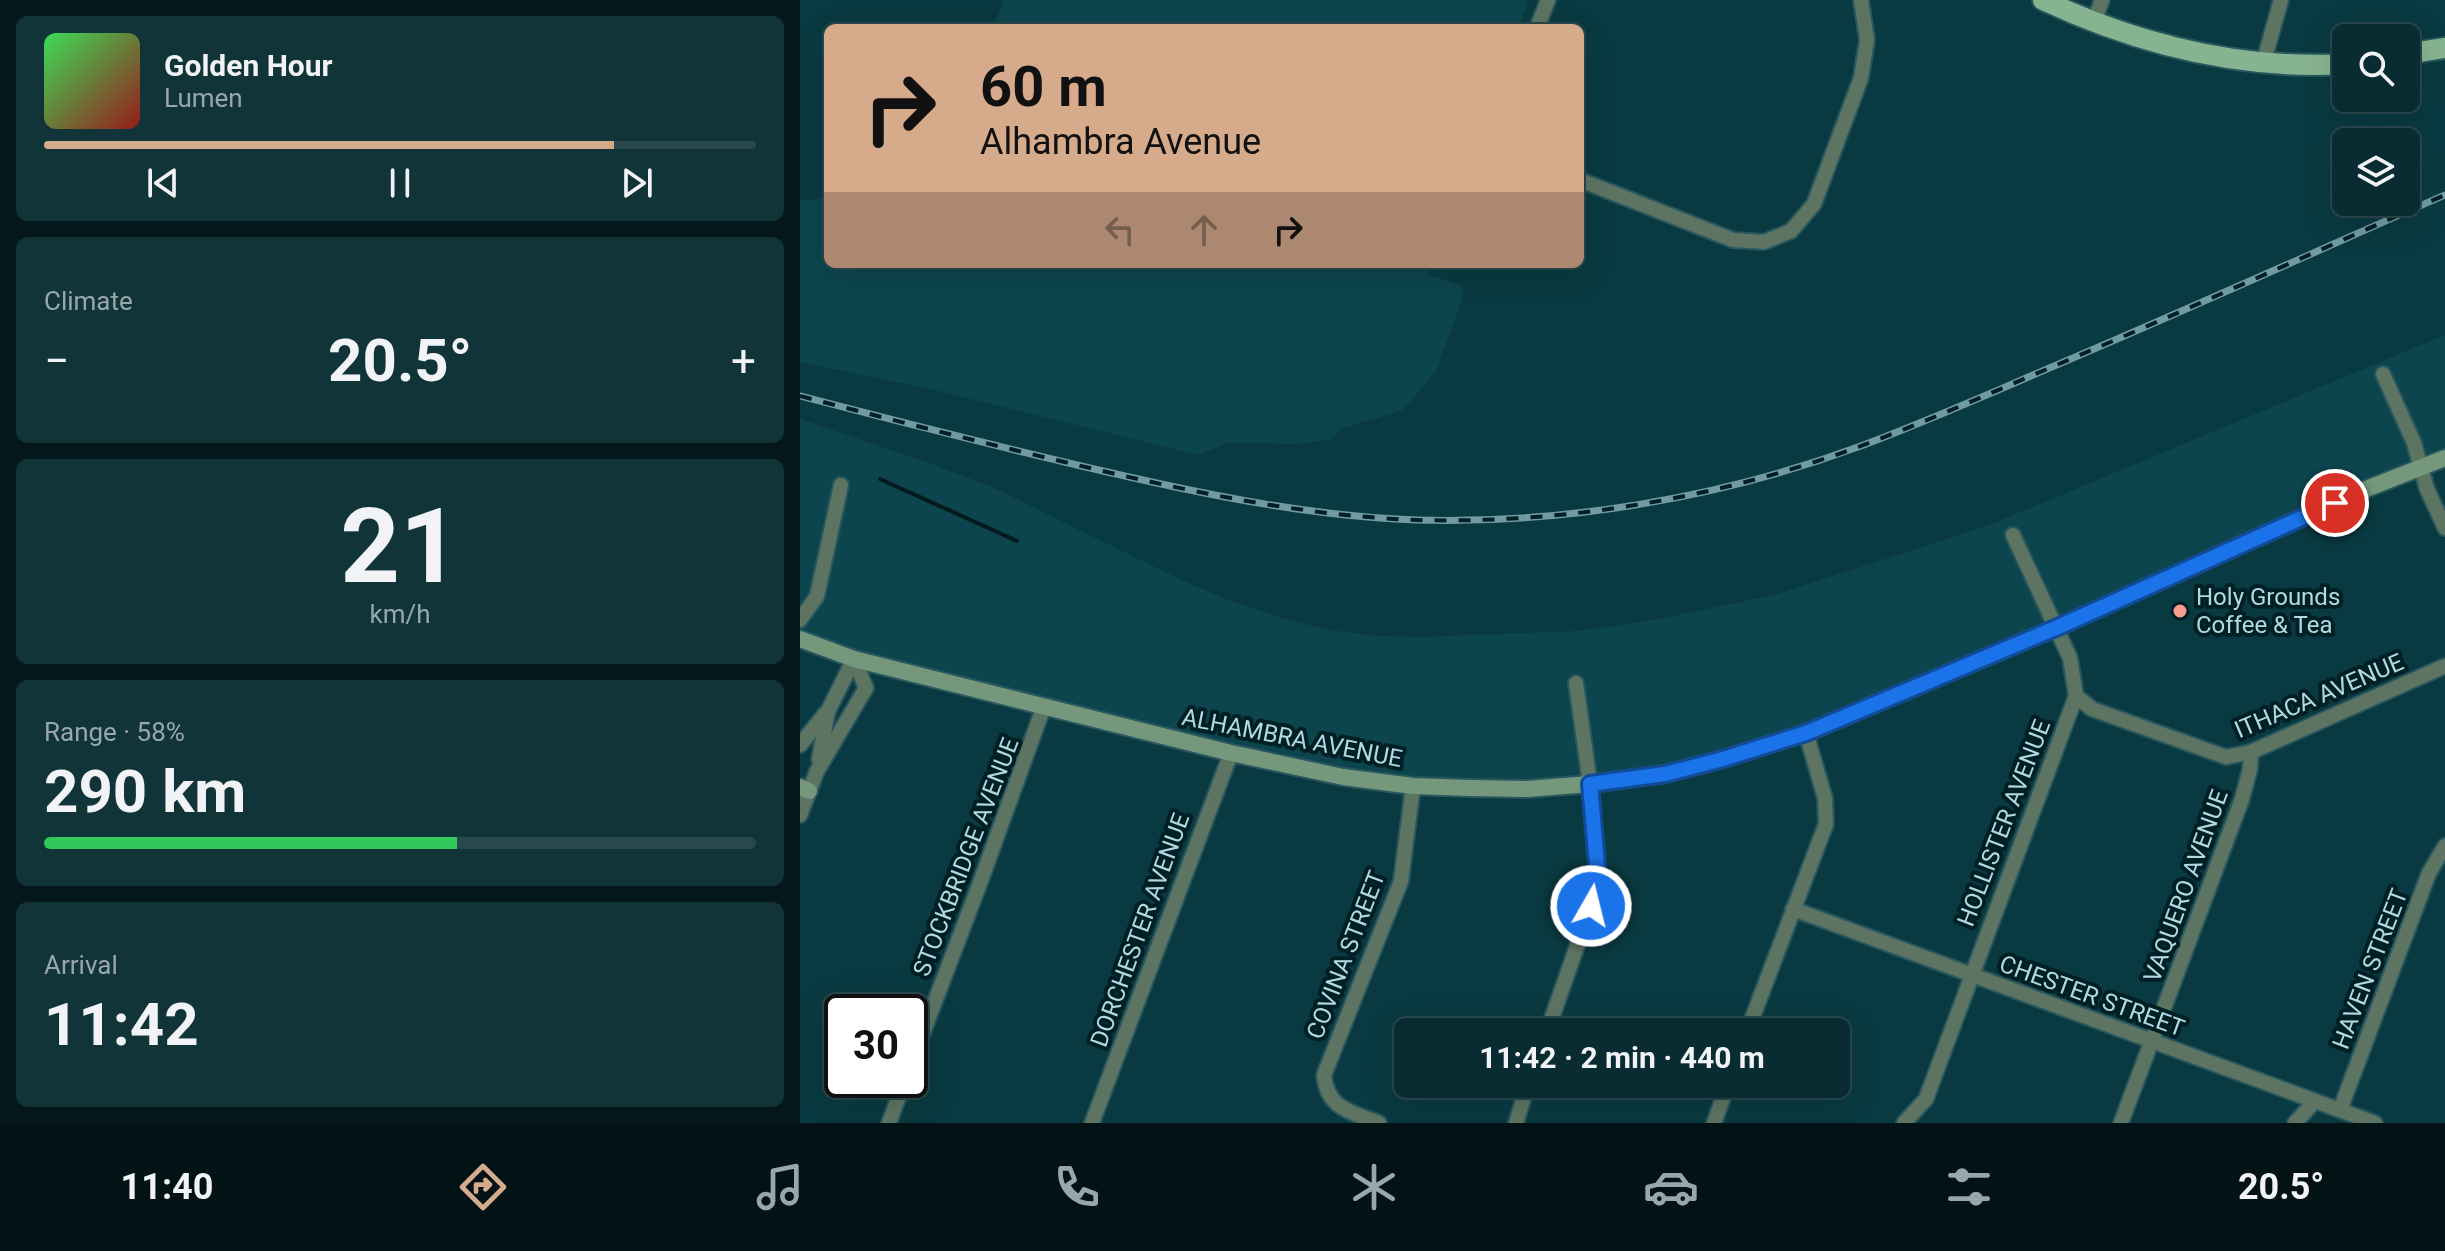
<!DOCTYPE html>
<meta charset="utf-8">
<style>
body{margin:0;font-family:Roboto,sans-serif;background:#113439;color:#f1f3f6;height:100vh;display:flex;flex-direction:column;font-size:30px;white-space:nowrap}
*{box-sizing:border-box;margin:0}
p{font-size:26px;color:#98a7ab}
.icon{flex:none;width:44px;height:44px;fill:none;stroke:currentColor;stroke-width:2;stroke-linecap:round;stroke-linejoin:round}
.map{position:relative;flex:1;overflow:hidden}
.details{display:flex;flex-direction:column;gap:16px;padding:16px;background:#04181b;width:800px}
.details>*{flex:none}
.hud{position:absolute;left:24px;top:24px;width:760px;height:244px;border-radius:12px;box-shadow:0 8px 32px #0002,0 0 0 2px #29484d;background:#d6ab8b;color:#111;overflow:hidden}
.tools{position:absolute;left:1532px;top:24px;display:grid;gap:16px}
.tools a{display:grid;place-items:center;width:88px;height:88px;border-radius:12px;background:#082c31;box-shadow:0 8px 32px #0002,0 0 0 2px #29484d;font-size:40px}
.speed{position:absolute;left:24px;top:994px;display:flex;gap:16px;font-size:40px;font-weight:700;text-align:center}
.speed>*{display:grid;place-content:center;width:104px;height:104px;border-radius:50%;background:#082c31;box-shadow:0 8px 32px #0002,0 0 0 2px #29484d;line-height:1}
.speed .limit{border:4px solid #111;border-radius:12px;background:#fff;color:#111}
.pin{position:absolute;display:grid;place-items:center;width:68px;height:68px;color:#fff;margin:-34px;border:4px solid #fff;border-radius:50%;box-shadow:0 2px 8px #0007}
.me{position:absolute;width:88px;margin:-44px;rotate:8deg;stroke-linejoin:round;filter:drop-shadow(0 0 6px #0008)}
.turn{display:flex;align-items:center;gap:28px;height:168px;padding:0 24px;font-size:36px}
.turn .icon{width:104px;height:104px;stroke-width:2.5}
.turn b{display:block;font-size:56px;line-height:68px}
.lanes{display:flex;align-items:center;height:76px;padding:0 24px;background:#0003;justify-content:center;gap:40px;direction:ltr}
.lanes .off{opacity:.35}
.big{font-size:60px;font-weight:700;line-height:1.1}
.details .card{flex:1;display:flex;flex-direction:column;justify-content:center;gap:12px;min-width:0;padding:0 28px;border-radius:12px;background:#113439}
.details .dial{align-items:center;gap:0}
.dial b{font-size:104px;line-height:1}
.song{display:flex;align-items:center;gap:24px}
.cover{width:96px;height:96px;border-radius:12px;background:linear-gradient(135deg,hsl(130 70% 55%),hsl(0 70% 35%))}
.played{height:8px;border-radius:4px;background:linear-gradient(90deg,#d6ab8b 80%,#29484d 80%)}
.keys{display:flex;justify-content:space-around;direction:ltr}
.heat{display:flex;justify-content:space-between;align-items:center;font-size:44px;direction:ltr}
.charge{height:12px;border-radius:6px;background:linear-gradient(90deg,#34c759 58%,#29484d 0)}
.trip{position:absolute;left:594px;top:1018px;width:456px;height:80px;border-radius:12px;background:#082c31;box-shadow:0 8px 32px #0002,0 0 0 2px #29484d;font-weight:700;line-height:80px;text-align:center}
.dock{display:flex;height:128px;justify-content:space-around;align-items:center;background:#031214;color:#98a7ab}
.dock .icon{width:56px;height:56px}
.dock .current{color:#d6ab8b}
.dock b{font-size:36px;color:#f1f3f6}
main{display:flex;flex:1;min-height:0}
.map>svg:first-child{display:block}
.built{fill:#0d454e}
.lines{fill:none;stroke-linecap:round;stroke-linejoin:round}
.stream{stroke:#051a1e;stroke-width:4}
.street-casing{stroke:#28575e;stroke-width:18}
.secondary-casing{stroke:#28575e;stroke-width:20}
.primary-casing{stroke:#28575e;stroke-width:24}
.street{stroke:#5e7462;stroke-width:14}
.secondary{stroke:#75987c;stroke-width:16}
.primary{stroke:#87b490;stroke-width:20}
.rail-casing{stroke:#719ba2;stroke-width:7}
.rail{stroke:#002025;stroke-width:4;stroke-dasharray:12;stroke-linecap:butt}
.route-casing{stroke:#114b97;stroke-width:20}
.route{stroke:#1a73e8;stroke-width:14}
.poi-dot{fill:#f59d8e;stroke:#002025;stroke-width:3}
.labels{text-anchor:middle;stroke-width:8;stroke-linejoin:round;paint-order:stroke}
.poi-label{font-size:24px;fill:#b3d9e0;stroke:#002025;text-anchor:start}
.street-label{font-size:24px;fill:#b3d9e0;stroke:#002025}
</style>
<main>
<section class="details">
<div class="card">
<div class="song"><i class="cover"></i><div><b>Golden Hour</b><p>Lumen</p></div></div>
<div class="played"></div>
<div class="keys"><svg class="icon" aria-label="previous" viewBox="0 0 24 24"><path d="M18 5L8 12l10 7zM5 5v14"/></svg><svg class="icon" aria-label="pause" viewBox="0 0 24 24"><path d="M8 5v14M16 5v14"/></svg><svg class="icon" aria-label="next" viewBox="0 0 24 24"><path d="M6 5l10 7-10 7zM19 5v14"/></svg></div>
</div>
<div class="card"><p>Climate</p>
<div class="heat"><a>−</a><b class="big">20.5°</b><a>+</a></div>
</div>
<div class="card dial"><b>21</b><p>km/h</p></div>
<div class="card"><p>Range · 58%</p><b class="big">290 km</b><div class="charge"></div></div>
<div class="card"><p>Arrival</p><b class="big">11:42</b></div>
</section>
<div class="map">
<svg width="1645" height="1123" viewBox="0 0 1645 1123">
<rect width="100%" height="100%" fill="#0a3a41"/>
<g class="built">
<path d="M204,0H727L726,9L718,28H193Z"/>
<path d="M28,197V264H623L630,275L663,286L662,299L636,371L603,410L541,429L532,439L495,444L429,442L399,455L130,389L0,362V201Z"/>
<path d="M1645,335V450L1001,729L883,763L786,778L671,787L549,775L242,703L0,636V419L121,460L192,487L375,577L430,601L481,618L530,630L576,636L620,637L780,631L864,618L974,595L1187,526Z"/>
</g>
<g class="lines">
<path class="stream" d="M80,479L217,541"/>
<defs>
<g id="street">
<path d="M1294,22L1302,0"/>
<path d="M737,28L748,0"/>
<path d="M1463,64L1481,0"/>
<path d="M780,180L933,240L964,242L991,231L1014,204L1061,78L1067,40L1061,0"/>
<path d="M1583,374L1614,443L1627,489L1645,528"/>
<path d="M0,620L17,596L41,485"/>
<path d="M1276,696L1292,709L1426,757L1451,752L1645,666"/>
<path d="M0,745L25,714"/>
<path d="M19,759L28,711L54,659"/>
<path d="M0,815L17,771L66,688L54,659"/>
<path d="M993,909L1575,1123"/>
<path d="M747,1032L791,906L798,877L790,784L776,683"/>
<path d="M947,1032L1026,824L1025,798L1006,733"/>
<path d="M110,1067L180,883L244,706"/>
<path d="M1540,1110L1629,873L1645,846"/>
<path d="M89,1123L105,1080"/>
<path d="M292,1123L431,753"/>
<path d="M579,1123C551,1112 527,1109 524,1075L601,881L613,786"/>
<path d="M716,1123L728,1084"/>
<path d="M914,1123L928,1084"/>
<path d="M1104,1123L1126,1099L1276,696L1270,658L1213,535"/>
<path d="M1321,1123L1442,799L1450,769L1451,752"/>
<path d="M1495,1123L1515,1101"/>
</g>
<g id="secondary">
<path d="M0,639L54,659L431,753L543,777L613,786L670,788L727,789L790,784L865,774L923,759L1006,733L1258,627L1561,491L1645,458"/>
<path d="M0,787L9,791"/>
</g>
<g id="primary">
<path d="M1243,0C1339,45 1440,70 1546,64"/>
<path d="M1606,54L1645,48"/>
</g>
</defs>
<use href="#street" class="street-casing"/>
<use href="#secondary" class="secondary-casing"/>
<use href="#primary" class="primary-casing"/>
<use href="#street" class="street"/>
<use href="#secondary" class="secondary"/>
<use href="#primary" class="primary"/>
<defs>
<path id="rail" d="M0,396C92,420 184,443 277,465C388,491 502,516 617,520C765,524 919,498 1058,447C1131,420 1202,388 1273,358C1398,305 1521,249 1645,195"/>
</defs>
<use href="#rail" class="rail-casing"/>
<use href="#rail" class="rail"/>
</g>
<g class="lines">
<defs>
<path id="route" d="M791,906L798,877L790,784L865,774L923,759L1006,733L1258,627L1535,503"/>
</defs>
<use href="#route" class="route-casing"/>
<use href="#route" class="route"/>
</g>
<circle class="poi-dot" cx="1380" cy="611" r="8"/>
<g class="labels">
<g class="poi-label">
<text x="1396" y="605">Holy Grounds<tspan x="1396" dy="28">Coffee &amp; Tea</tspan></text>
</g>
<g class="street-label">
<text transform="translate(1519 696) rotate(-23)" y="8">ITHACA AVENUE</text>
<text transform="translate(492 738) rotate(11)" y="8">ALHAMBRA AVENUE</text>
<text transform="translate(1204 823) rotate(-69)" y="8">HOLLISTER AVENUE</text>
<text transform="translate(166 857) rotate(-69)" y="8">STOCKBRIDGE AVENUE</text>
<text transform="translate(1386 886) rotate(-70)" y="8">VAQUERO AVENUE</text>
<text transform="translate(340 930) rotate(-70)" y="8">DORCHESTER AVENUE</text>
<text transform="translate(546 955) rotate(-69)" y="8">COVINA STREET</text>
<text transform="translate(1570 969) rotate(-69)" y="8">HAVEN STREET</text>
<text transform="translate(1292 996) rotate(20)" y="8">CHESTER STREET</text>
</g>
</g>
</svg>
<div class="tools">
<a><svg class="icon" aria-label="search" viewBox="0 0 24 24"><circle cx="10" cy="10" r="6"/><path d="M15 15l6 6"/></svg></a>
<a><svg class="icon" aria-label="layers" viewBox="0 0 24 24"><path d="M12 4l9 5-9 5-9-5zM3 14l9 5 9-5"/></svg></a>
</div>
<div class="speed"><div class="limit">30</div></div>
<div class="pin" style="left:1535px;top:503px;background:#d93025"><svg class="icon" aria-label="arrive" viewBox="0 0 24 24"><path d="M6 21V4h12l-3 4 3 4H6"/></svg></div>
<svg class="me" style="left:791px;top:906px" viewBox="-20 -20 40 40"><circle r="17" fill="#1a73e8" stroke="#fff" stroke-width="3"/><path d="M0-11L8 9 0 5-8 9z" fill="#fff"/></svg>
<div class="trip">11:42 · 2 min · 440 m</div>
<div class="hud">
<div class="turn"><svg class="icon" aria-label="right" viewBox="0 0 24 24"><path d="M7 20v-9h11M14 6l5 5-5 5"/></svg><div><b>60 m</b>Alhambra Avenue</div></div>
<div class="lanes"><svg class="icon off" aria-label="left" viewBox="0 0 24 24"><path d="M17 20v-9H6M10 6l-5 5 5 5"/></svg><svg class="icon off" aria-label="ahead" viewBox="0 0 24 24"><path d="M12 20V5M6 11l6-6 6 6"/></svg><svg class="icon" aria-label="right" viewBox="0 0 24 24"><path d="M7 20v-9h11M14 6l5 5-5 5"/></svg></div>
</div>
</div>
</main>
<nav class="dock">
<b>11:40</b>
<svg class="icon current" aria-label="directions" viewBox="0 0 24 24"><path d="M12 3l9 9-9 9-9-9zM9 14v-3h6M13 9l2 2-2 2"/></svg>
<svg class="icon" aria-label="music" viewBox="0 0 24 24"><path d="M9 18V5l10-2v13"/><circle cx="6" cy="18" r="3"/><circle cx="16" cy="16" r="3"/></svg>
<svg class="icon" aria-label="phone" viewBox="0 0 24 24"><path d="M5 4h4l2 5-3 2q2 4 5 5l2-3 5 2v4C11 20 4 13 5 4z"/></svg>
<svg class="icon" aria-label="climate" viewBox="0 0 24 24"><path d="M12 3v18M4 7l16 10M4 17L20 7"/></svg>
<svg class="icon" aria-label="car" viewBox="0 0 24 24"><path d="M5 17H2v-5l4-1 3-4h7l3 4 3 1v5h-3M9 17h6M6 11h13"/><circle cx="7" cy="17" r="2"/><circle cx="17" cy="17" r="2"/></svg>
<svg class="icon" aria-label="filters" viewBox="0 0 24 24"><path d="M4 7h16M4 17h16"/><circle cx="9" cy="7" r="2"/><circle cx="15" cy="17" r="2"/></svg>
<b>20.5°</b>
</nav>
